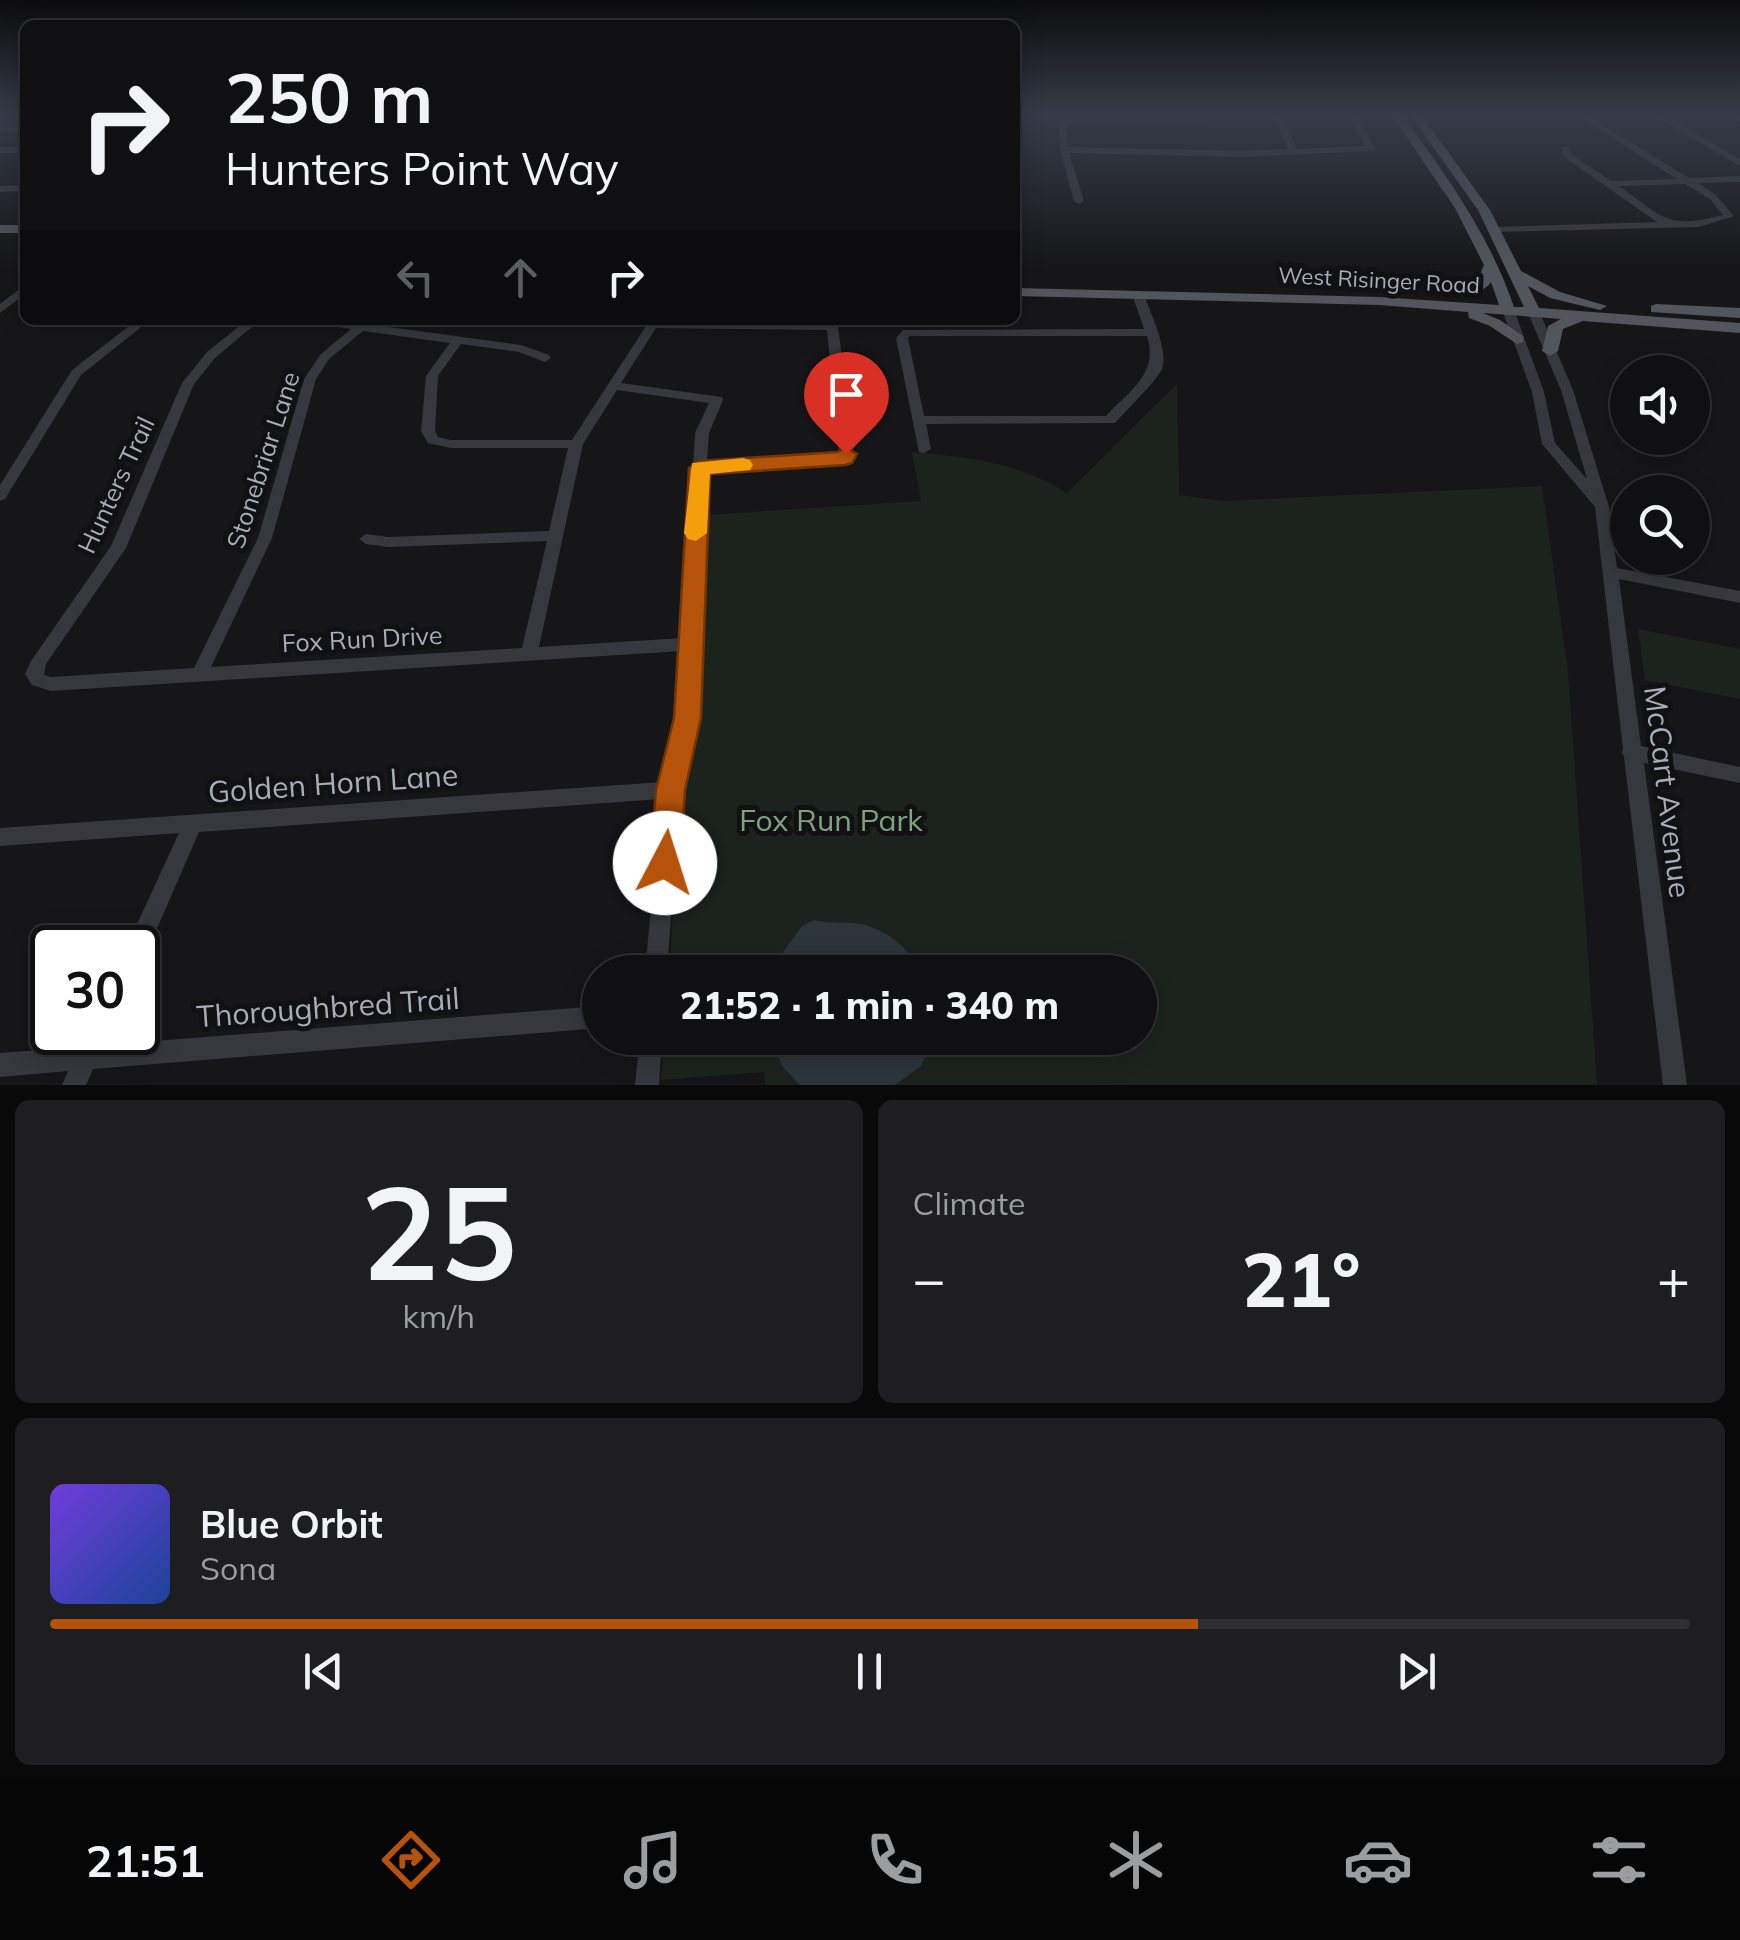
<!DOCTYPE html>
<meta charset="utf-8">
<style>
body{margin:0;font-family:Mulish,sans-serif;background:#1e1e20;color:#f1f3f6;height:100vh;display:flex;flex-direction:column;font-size:38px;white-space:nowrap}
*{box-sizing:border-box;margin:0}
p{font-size:32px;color:#9c9d9f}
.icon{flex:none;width:55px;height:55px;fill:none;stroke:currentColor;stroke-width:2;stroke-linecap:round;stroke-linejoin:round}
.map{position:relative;height:1085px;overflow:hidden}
.side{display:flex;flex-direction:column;gap:15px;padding:15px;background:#09090a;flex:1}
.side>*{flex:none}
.banner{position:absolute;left:20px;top:20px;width:1000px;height:305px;border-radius:15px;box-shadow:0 5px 25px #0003,0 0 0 2px #303032;background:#101012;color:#f1f3f6;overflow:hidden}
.tools{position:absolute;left:1610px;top:355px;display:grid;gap:20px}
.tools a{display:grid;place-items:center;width:100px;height:100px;border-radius:50%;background:#101012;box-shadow:0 5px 25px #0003,0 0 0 2px #303032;font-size:50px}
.speed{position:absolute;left:30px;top:925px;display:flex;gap:20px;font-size:50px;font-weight:700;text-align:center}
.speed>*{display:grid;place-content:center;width:130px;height:130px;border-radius:50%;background:#101012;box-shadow:0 5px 25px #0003,0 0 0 2px #303032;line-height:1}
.speed .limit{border:5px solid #111;border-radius:15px;background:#fff;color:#111}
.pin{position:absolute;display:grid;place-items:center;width:85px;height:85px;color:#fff;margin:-102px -42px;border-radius:50% 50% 50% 0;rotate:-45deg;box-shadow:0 0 10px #0007}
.pin .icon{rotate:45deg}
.me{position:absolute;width:110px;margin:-55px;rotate:5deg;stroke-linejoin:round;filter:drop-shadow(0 0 8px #0008)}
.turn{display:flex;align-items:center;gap:35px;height:210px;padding:0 40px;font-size:45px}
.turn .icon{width:130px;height:130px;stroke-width:2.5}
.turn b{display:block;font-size:70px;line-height:85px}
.lanes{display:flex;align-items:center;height:95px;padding:0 40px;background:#0003;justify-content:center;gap:50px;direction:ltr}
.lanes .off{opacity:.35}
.big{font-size:75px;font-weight:800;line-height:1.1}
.side .widget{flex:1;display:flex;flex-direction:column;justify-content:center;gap:15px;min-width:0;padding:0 35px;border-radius:15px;background:#1e1e20}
.side .dial{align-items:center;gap:0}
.dial b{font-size:130px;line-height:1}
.song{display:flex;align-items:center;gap:30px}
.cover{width:120px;height:120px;border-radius:15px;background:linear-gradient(135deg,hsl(260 70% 55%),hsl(220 70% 35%))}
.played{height:10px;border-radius:5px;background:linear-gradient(90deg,#b45309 70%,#303032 70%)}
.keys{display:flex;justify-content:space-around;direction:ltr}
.heat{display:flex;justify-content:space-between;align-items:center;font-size:55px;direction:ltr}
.side .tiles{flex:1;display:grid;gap:15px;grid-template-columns:1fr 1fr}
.widget:last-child{grid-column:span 2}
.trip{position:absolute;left:582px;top:955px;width:575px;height:100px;border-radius:50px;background:#101012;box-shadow:0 5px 25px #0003,0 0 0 2px #303032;font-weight:800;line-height:100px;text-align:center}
.tabs{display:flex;height:160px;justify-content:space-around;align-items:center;background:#060607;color:#9c9d9f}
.tabs .icon{width:70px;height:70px}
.tabs .selected{color:#b45309}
.tabs b{font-size:45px;color:#f1f3f6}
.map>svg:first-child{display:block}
.green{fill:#1c231d}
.water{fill:#2c353c}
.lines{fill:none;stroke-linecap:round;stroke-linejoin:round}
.minor{fill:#37383d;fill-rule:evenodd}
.major{fill:#53555c;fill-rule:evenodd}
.route{fill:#b45309;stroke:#753606;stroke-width:2.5}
.slow{fill:#f59e0b}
.labels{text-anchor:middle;stroke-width:10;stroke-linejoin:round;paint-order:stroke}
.far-street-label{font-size:22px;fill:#a8adb8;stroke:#111113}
.street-label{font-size:25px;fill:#a8adb8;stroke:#111113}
.near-street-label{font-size:30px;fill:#a8adb8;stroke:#111113}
.near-park-label{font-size:30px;fill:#7fa381;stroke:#111113}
</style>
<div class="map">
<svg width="1740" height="1085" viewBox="0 0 1740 1085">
<rect width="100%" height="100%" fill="#161618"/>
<g class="green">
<path d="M1177,384L1179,495L1224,501L1542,486L1568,672L1597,1085H765L764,1072L661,1080L664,1038H1140V972H669L682,779L698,707L706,515L921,501L912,452C968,457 1018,462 1067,493Z"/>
<path d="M1638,629L1740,649V699L1645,680Z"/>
</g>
<g class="water">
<path d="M814,920C828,924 840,922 854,923C883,926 908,947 922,972H769L802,926Z"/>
<path d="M771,1038H933L921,1066L895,1085H800L782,1066Z"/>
</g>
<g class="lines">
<g class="minor">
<path d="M1273,116H1281L1297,149L1365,146L1348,116H1356L1375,148L1371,151L1243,157L1069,153L1084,201L1079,204L1074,201L1060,150L1059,119H1202L1206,121L1202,123H1066L1068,147L1243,151L1288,149Z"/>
<path d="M1578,116H1588L1689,178L1740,176V182L1698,183L1716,195L1734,216L1699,227L1491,232L1490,230L1495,227L1657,222L1564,157L1561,148L1568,146L1571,154L1611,181L1677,179ZM1685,184L1710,199L1723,215C1666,230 1663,217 1619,186Z"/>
<path d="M1654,116H1664L1740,159V166Z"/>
<path d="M1729,116L1740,117V122Z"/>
<rect x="0" y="126" width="25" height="6"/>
<rect x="0" y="147" width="25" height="6"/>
<path d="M25,185V191L0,192V186Z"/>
<path d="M25,285V294L0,313V304Z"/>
<path d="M1138,291L1144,294C1150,312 1169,351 1162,369C1158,379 1124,413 1115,423L926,424L931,449L924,453L919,452L896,338L903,330L1144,329L1132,294ZM910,336H1147C1159,374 1130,390 1106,416H924L908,338Z"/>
<path d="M1508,307L1514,310L1544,392L1555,443L1587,479L1561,390L1528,313L1530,311H1538L1540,313L1573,390L1609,507L1617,568L1740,591V603L1619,579L1641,746L1740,767V783L1644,763L1687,1085H1663L1624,757L1622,752L1623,749L1595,507L1542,444L1532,392L1502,310Z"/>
<path d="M137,320H150L81,375L5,499L0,501V485L72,370Z"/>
<path d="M247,320H260L215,358L194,384L126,548L46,664L44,675L51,677L194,668L258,538L304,379L321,354L351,329L312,323L306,320H337L521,345L549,355L551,358L545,362L519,352L461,344L438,376L435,431L438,437L451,440H572L650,320L832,324L838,327L854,450L850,461L707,471L696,718L680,790L667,972H645L661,799L199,832L145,956L138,959V948H126L179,833L0,846V828L663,782L678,718L682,651L51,691L32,685L25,674L31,661L111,546L182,383L207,352ZM656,328L827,330L839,454L707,462L709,433L723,400L722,397L621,383ZM363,331L450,343L426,376L421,431L428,443L451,448H568L549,531L388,537L366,534L359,539L366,544L388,547L547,541L522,648L211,667L272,538L316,379L329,359ZM617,390L709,403L695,433L683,638L539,647L583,444Z"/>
<path d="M600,1006V1028L93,1069L86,1085H62L68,1071L0,1077V1053L79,1047L86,1032H109L104,1045Z"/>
<path d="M640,1038H662L659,1085H635Z"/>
</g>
<g class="major">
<path d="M1392,116H1403C1447,176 1490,236 1514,307H1524L1478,210L1411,116H1422L1490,210L1521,271L1560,292L1607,306L1600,310L1550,298L1528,286L1539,308L1740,323V333L1583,321L1563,329L1558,351L1550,356L1542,351L1548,326L1561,319L1483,313L1500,320L1523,336V342L1517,344L1490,326L1469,318L1468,312L1379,305L1015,296V288L1379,297L1499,305L1491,282C1486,291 1469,295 1459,297L1452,293L1477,281L1484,265L1455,208Z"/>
<rect x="0" y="225" width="25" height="8"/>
<path d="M1656,304L1740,308V318L1651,312V306Z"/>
</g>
</g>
<linearGradient id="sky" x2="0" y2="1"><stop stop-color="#0c0c0d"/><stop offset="0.43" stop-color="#363c48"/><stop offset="1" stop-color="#363c48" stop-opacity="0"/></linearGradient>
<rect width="1740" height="268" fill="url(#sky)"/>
<path class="route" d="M846,447L857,454L852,463L845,465L710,474L701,718L685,790L680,863L676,873L665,877L654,873L650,863L656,790L674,718L689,468L700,461L837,452Z"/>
<path class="slow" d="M743,458L750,460L753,465L750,470L710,474L707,533L696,541L688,539L684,533L692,463Z"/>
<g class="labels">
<g class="far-street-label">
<text transform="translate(1379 280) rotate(3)" y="8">West Risinger Road</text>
</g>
<g class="street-label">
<text transform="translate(263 460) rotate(-72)" y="9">Stonebriar Lane</text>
<text transform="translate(116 485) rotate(-65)" y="9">Hunters Trail</text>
<text transform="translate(362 639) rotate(-3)" y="9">Fox Run Drive</text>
</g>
<g class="near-street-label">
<text transform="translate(333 784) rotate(-4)" y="10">Golden Horn Lane</text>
<text transform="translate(1667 792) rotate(83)" y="10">McCart Avenue</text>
<text transform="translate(328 1008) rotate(-4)" y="10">Thoroughbred Trail</text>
</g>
<g class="near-park-label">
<text x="831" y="831">Fox Run Park</text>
</g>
</g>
</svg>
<div class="tools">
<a><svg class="icon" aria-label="sound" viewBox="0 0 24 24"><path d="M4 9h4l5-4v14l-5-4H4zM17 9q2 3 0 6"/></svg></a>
<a><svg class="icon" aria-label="search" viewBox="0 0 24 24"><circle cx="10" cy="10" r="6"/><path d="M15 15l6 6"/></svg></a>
</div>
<div class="speed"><div class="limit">30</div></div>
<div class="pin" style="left:846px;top:454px;background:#d93025"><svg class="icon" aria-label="arrive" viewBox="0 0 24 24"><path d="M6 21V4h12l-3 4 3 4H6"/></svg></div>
<svg class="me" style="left:665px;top:863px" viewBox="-20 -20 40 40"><circle r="19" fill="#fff"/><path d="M0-13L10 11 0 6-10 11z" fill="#b45309"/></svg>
<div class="trip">21:52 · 1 min · 340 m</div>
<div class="banner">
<div class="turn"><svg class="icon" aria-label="right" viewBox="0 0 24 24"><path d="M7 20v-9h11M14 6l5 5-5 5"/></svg><div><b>250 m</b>Hunters Point Way</div></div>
<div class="lanes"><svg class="icon off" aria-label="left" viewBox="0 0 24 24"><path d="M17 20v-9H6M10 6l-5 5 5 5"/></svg><svg class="icon off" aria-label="ahead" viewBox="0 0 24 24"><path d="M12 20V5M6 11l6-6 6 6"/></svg><svg class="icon" aria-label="right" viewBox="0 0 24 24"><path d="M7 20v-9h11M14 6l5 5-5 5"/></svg></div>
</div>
</div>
<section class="side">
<div class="tiles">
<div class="widget dial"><b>25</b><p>km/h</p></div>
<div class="widget"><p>Climate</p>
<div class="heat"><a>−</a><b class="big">21°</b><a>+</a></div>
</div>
<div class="widget">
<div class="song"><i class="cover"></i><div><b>Blue Orbit</b><p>Sona</p></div></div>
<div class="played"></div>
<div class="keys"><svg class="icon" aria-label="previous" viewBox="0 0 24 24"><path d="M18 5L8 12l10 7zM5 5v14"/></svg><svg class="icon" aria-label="pause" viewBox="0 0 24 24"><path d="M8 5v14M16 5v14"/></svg><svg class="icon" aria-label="next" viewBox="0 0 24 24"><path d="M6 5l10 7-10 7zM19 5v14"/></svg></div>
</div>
</div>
</section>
<nav class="tabs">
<b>21:51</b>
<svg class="icon selected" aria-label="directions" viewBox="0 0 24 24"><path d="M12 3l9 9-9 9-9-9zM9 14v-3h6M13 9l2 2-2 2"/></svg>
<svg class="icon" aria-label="music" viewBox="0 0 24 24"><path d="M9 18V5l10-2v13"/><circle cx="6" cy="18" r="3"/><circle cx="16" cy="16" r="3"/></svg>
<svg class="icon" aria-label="phone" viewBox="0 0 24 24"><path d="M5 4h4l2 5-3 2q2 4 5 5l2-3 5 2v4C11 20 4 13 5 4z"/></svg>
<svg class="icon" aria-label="climate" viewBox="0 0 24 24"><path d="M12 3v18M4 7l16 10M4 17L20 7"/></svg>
<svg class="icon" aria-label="car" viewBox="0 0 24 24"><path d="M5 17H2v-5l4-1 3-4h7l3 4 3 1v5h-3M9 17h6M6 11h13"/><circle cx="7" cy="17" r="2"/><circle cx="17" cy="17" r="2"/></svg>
<svg class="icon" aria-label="filters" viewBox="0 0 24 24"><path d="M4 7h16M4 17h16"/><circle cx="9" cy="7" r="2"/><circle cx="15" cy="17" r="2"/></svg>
</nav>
